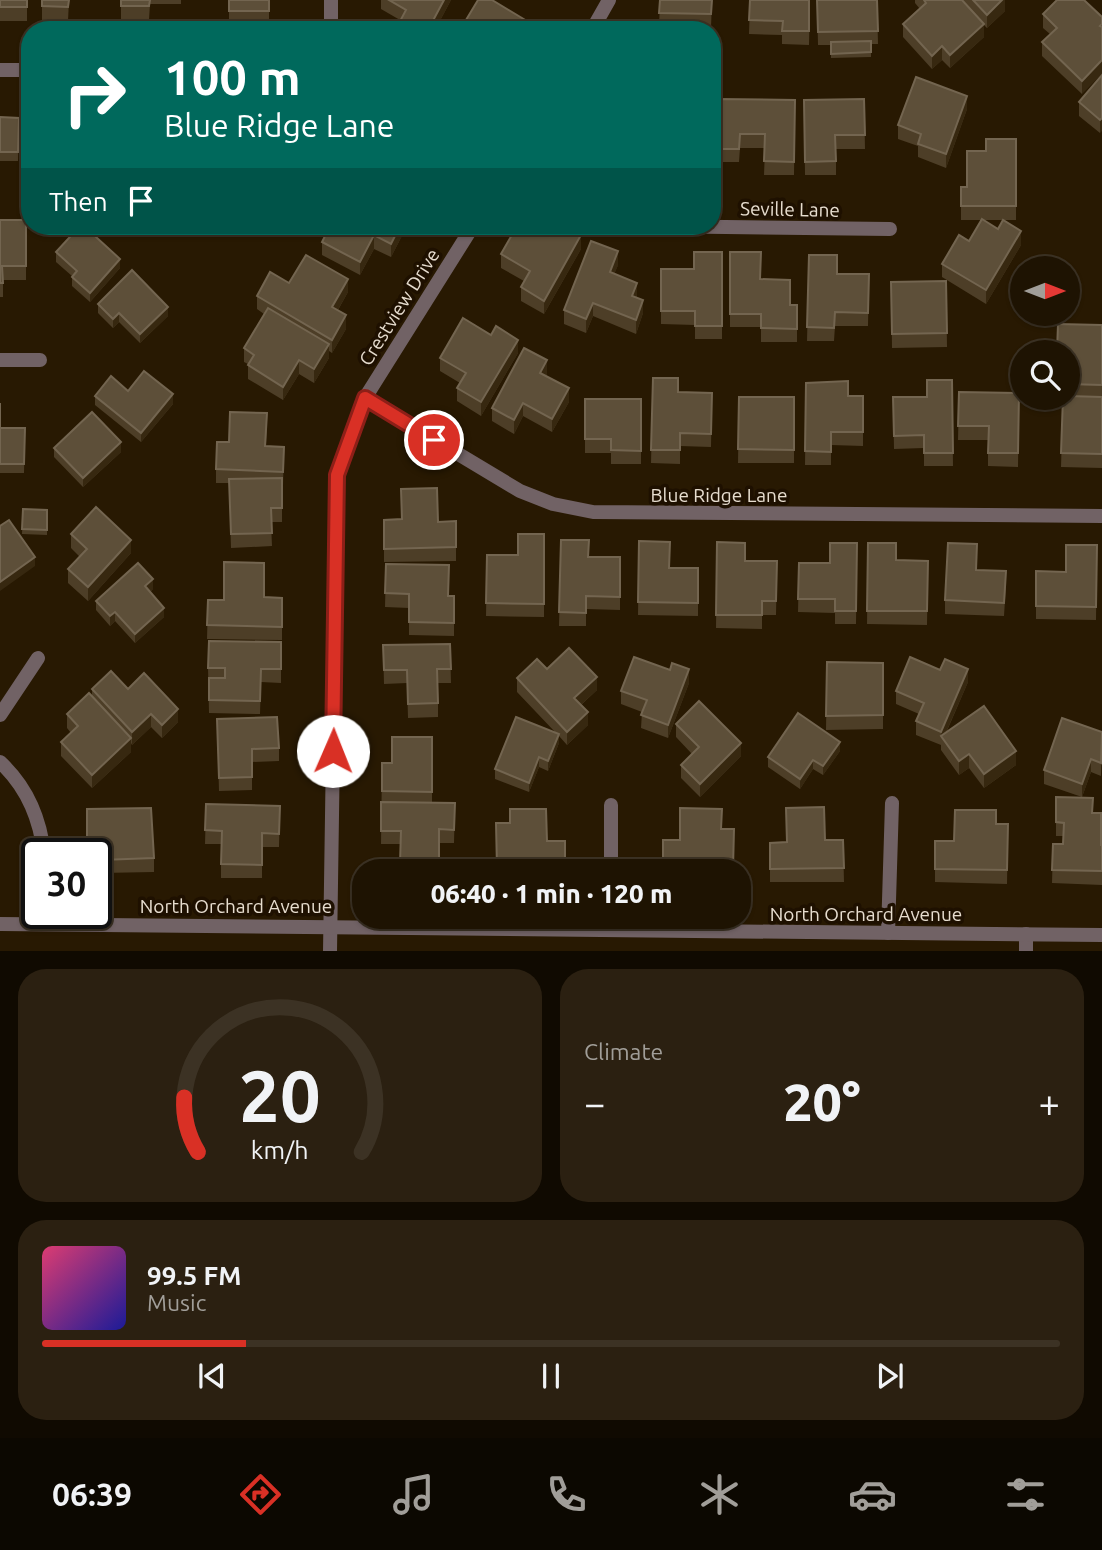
<!DOCTYPE html>
<meta charset="utf-8">
<style>
body{margin:0;font-family:Ubuntu,sans-serif;background:#2b2011;color:#f1f3f6;height:100vh;display:flex;flex-direction:column;font-size:26px;white-space:nowrap}
*{box-sizing:border-box;margin:0}
p{font-size:23px;color:#a19e99}
.icon{flex:none;width:38px;height:38px;fill:none;stroke:currentColor;stroke-width:2;stroke-linecap:round;stroke-linejoin:round}
.map{position:relative;height:951px;overflow:hidden}
.side{display:flex;flex-direction:column;gap:18px;padding:18px;background:#100a01;flex:1}
.side>*{flex:none}
.hud{position:absolute;left:21px;top:21px;width:700px;height:214px;border-radius:28px;box-shadow:0 2px 5px #0004,0 0 0 2px #3c3224;background:#00695c;color:#fff;overflow:hidden}
.needle{width:46px;rotate:90deg}
.fabs{position:absolute;left:1010px;top:256px;display:grid;gap:14px}
.fabs a{display:grid;place-items:center;width:70px;height:70px;border-radius:50%;background:#1e1302;box-shadow:0 2px 5px #0004,0 0 0 2px #3c3224;font-size:35px}
.speed{position:absolute;left:21px;top:838px;display:flex;gap:14px;font-size:35px;font-weight:700;text-align:center}
.speed>*{display:grid;place-content:center;width:91px;height:91px;border-radius:50%;background:#1e1302;box-shadow:0 2px 5px #0004,0 0 0 2px #3c3224;line-height:1}
.speed .limit{border:4px solid #111;border-radius:10px;background:#fff;color:#111}
.pin{position:absolute;display:grid;place-items:center;width:60px;height:60px;color:#fff;margin:-30px;border:4px solid #fff;border-radius:50%;box-shadow:0 2px 7px #0007}
.me{position:absolute;width:77px;margin:-38px;rotate:1deg;stroke-linejoin:round;filter:drop-shadow(0 0 5px #0008)}
.turn{display:flex;align-items:center;gap:24px;height:147px;padding:0 28px;font-size:32px}
.turn .icon{width:91px;height:91px;stroke-width:2.5}
.turn b{display:block;font-size:49px;line-height:60px}
.then{display:flex;align-items:center;height:66px;padding:0 28px;background:#0003;gap:14px;font-size:26px}
.big{font-size:52px;font-weight:800;line-height:1.1}
.side .card{flex:1;display:flex;flex-direction:column;justify-content:center;gap:10px;min-width:0;padding:0 24px;border-radius:28px;background:#2b2011}
.side .dial{align-items:center;gap:0}
.dial svg{height:182px;overflow:visible;fill:none;stroke:#3c3224;stroke-width:7;stroke-linecap:round;text-anchor:middle}
.dial text{fill:#f1f3f6;stroke:none}
.song{display:flex;align-items:center;gap:21px}
.cover{width:84px;height:84px;border-radius:10px;background:linear-gradient(135deg,hsl(340 70% 55%),hsl(240 70% 35%))}
.played{height:7px;border-radius:4px;background:linear-gradient(90deg,#d93025 20%,#3c3224 20%)}
.keys{display:flex;justify-content:space-around;direction:ltr}
.heat{display:flex;justify-content:space-between;align-items:center;font-size:38px;direction:ltr}
.side .tiles{flex:1;display:grid;gap:18px;grid-template-columns:1fr 1fr}
.card:last-child{grid-column:span 2}
.trip{position:absolute;left:352px;top:859px;width:399px;height:70px;border-radius:28px;background:#1e1302;box-shadow:0 2px 5px #0004,0 0 0 2px #3c3224;font-weight:800;line-height:70px;text-align:center}
.tab-bar{display:flex;height:112px;justify-content:space-around;align-items:center;background:#0c0801;color:#a19e99}
.tab-bar .icon{width:49px;height:49px}
.tab-bar .selected{color:#d93025}
.tab-bar b{font-size:32px;color:#f1f3f6}
.map>svg:first-child{display:block}
.lines{fill:none;stroke-linecap:round;stroke-linejoin:round}
.minor{stroke:#716265;stroke-width:14}
.tertiary{stroke:#716265;stroke-width:14}
.wall{fill:#4d3e27}
.shaded-wall{fill:#372810}
.building{fill:#5d4f39;stroke:#736550;stroke-width:2}
.route-casing{stroke:#8d1f18;stroke-width:18}
.route{stroke:#d93025;stroke-width:12}
.labels{text-anchor:middle;stroke-width:7;stroke-linejoin:round;paint-order:stroke}
.street-label{font-size:19px;fill:#e7ddcf;stroke:#1e1000}
</style>
<div class="map">
<svg width="1102" height="952" viewBox="0 0 1102 952">
<rect width="100%" height="100%" fill="#281902"/>
<g class="lines">
<g class="minor">
<path d="M331,30V0"/>
<path d="M592,30L609,0"/>
<path d="M0,70H30"/>
<path d="M648,226L890,229"/>
<path d="M0,360H40"/>
<path d="M365,398L520,491L553,504L593,512L1102,516"/>
<path d="M0,715L38,658"/>
<path d="M0,762C27,787 40,817 44,854"/>
<path d="M611,872V805"/>
<path d="M44,924V914"/>
<path d="M888,933L892,803"/>
<path d="M1026,934V952"/>
<path d="M330,952L337,475L365,398L473,226"/>
</g>
<path class="tertiary" d="M0,924L1102,935"/>
</g>
<g class="wall">
<rect x="0" y="0" width="27" height="21"/>
<path d="M42,0H69L68,21L42,20Z"/>
<path d="M121,0H181V4H150L149,20L121,19Z"/>
<path d="M229,0H269V24L229,25Z"/>
<path d="M381,0H451L435,30H398V25L400,20L381,9Z"/>
<path d="M660,0H712L711,28L659,26Z"/>
<path d="M750,0H810L809,45L782,44V35L749,34Z"/>
<path d="M817,0H877L878,44H871V57L831,58V45H818Z"/>
<path d="M915,0H1005V11L987,28L984,25V37L950,68L942,60L932,69L903,37V24L920,9L915,3Z"/>
<path d="M1043,14L1102,17L1082,94L1042,56V42L1050,34L1043,28Z"/>
<path d="M1102,75L1100,133L1079,116V102Z"/>
<path d="M717,99L795,100L794,175H764L765,148H740L739,162H716Z"/>
<path d="M864,99L865,149H836V175H805L804,100Z"/>
<path d="M967,109L946,168L918,157V146L898,139V125Z"/>
<path d="M0,117L19,118L18,161H0Z"/>
<path d="M1016,139V220H983L1021,245L986,304L942,277V264L969,241L982,220H961V187H967L986,151Z"/>
<path d="M0,220H26V280H3V297H0Z"/>
<path d="M405,226V230L391,257L374,249L360,275L322,255V242Z"/>
<path d="M549,236L581,249L544,314L521,301V287L524,281L501,268V254Z"/>
<path d="M56,252L120,268L90,302L72,286V276L56,262Z"/>
<path d="M722,252V339H695V325L661,324V269H694Z"/>
<path d="M730,252L790,305H797V342H761V327H730Z"/>
<path d="M809,255L837,274H869L868,326H835L834,341H807Z"/>
<path d="M618,265L614,274L637,296V297L643,313L636,334L593,316L586,333L564,324V310Z"/>
<path d="M946,281L947,347L892,348L891,282Z"/>
<path d="M289,283L348,292L338,310L346,329L332,353L329,351V358L314,383L299,374L283,400L248,379V364L244,362V348L264,314L257,309V296Z"/>
<path d="M98,304L168,316L140,343L119,322L113,328L98,313Z"/>
<path d="M1102,325V468L1061,467L1063,397H1056H1068V352Z"/>
<path d="M518,353L481,416L457,401V388L460,383L440,371V358Z"/>
<path d="M547,373L546,376L569,402L552,432L523,416L514,434L492,421V408Z"/>
<path d="M653,378L678,392L712,393L711,447L680,446V464L651,463Z"/>
<path d="M952,380L953,466H924V448L894,449L893,397H927Z"/>
<path d="M806,383L848,396H863V446L831,445V465H805Z"/>
<path d="M128,391L173,404L141,442L95,405V396Z"/>
<path d="M959,392L1019,393L1018,467L988,466V440H958Z"/>
<path d="M739,397H794V463H738Z"/>
<path d="M585,399H641V464H611V453H585Z"/>
<path d="M0,403V428H25L24,473H0Z"/>
<path d="M267,427L266,446L284,447L283,486H282V522H271L272,546L231,548L229,483H216V469L229,442Z"/>
<path d="M54,448L121,452L83,487L54,457Z"/>
<path d="M23,509L47,510V535L22,534Z"/>
<path d="M384,520L438,522L456,521V561L384,562Z"/>
<path d="M71,534L131,553L88,601L68,583V569L80,557L71,548Z"/>
<path d="M544,534V617L486,616L487,555H518Z"/>
<path d="M561,540L589,557H620V610L586,609V626H559Z"/>
<path d="M639,541L669,568H698V616L638,615Z"/>
<path d="M717,542L745,561H777L776,615H762V629L716,628Z"/>
<path d="M857,543L856,624H835V613L798,612L799,563H830Z"/>
<path d="M868,543L896,560L928,561L927,625L867,624Z"/>
<path d="M1097,545L1096,620L1036,619V571L1066,572Z"/>
<path d="M386,564L448,596H454V636L409,635V608L385,607Z"/>
<path d="M977,570L1006,584L1004,616L945,614V600Z"/>
<path d="M153,589L150,592L164,617L135,643L115,621L110,626L96,610V601Z"/>
<path d="M264,597L282,598V640L207,639L208,600H224Z"/>
<path d="M281,642V683L261,682L260,714L209,713L208,668Z"/>
<path d="M450,644L451,683H438V717L408,718L407,683L384,684L383,645Z"/>
<path d="M827,662L883,663V729L826,730Z"/>
<path d="M547,669L597,690L581,705L588,725L567,745L559,736V743L548,771L539,767L529,792L495,779V769L555,732L517,692V678Z"/>
<path d="M968,682L946,733L1016,765L984,788L969,768L959,775L941,750V744V745L916,735V721L919,714L896,704V691Z"/>
<path d="M689,683L668,738L641,728L642,712L621,704V691Z"/>
<path d="M92,689L178,722L162,738L151,727L132,745L131,743V752L92,788L61,756V742L71,733L67,728V714L92,697Z"/>
<path d="M217,719L279,748V761L252,762V790L219,791Z"/>
<path d="M676,724L741,756L700,797L681,778V765L692,754L676,737Z"/>
<path d="M1102,732L1101,776L1091,772L1082,797L1044,784V770Z"/>
<path d="M432,737V803H455L454,843H439V872H400V844H381L382,763H392Z"/>
<path d="M840,751L823,775L813,769L800,789L768,767V757Z"/>
<path d="M1056,797L1093,813L1101,845H1102V885L1052,883L1053,844H1063V836H1056Z"/>
<path d="M206,804L280,806L279,847H262V878H221V844H205Z"/>
<path d="M87,809L154,858V872L101,873V857L96,858V854H87Z"/>
<path d="M496,823L547,841H565V872H497Z"/>
<path d="M996,824H1008L1007,884L935,882V841H954Z"/>
<path d="M722,829H734V872H663V840H680Z"/>
<path d="M825,840H843L844,882H770V843Z"/>
</g>
<g class="shaded-wall">
<path d="M444,0H451L435,30H428Z"/>
<path d="M1002,0H1005V11L987,28V15Z"/>
<path d="M527,21V30H522Z"/>
<path d="M984,24V37L950,68V55Z"/>
<path d="M942,46V60L932,69V56Z"/>
<path d="M1102,60V74L1082,94V81Z"/>
<path d="M967,96V109L946,168V154Z"/>
<path d="M1102,118V131L1100,133V120Z"/>
<path d="M400,226H405V230L391,257V244Z"/>
<path d="M1021,231V245L986,304V290Z"/>
<path d="M374,235V249L360,275V262Z"/>
<path d="M581,235V249L544,314V301Z"/>
<path d="M618,251V265L610,285V272Z"/>
<path d="M120,259V268L90,302V293Z"/>
<path d="M348,279V292L332,320V307Z"/>
<path d="M637,283V296L632,309V296Z"/>
<path d="M643,300V313L636,334V320Z"/>
<path d="M593,303V316L586,333V319Z"/>
<path d="M168,307V316L140,343V334Z"/>
<path d="M119,313V322L113,328V319Z"/>
<path d="M346,315V329L332,353V340Z"/>
<path d="M518,340V353L481,416V402Z"/>
<path d="M329,344V358L314,383V369Z"/>
<path d="M299,360V374L283,400V387Z"/>
<path d="M547,360V373L540,386V373Z"/>
<path d="M569,388V402L552,432V419Z"/>
<path d="M173,394V404L141,442V433Z"/>
<path d="M523,403V416L514,434V420Z"/>
<path d="M121,442V452L83,487V478Z"/>
<path d="M131,540V553L88,601V587Z"/>
<path d="M35,557V566L0,591V582Z"/>
<path d="M153,579V589L145,596V586Z"/>
<path d="M164,608V617L135,643V634Z"/>
<path d="M115,612V621L110,626V616Z"/>
<path d="M689,669V683L668,738V725Z"/>
<path d="M968,669V682L943,739L941,736V745V732Z"/>
<path d="M597,677V690L574,711V698Z"/>
<path d="M178,709V722L162,738V725Z"/>
<path d="M588,712V725L567,745V732Z"/>
<path d="M151,714V727L132,745V732Z"/>
<path d="M559,734V743L548,771V761Z"/>
<path d="M131,738V752L92,788V775Z"/>
<path d="M840,742V751L823,775V766Z"/>
<path d="M741,743V756L700,797V784Z"/>
<path d="M1016,751V765L984,788V774Z"/>
<path d="M969,754V768L959,775V761Z"/>
<path d="M539,757V767L529,792V783Z"/>
<path d="M1091,759V772L1082,797V784Z"/>
<path d="M813,760V769L800,789V779Z"/>
</g>
<g class="building">
<rect x="0" y="0" width="27" height="7"/>
<path d="M42,0H69L68,7L42,6Z"/>
<path d="M121,0H150L149,6H121Z"/>
<rect x="229" y="0" width="40" height="11"/>
<path d="M389,0H444L428,30H407L398,25L406,10Z"/>
<path d="M478,0H492L527,21L522,30H460Z"/>
<path d="M660,0H712L711,14L659,13Z"/>
<path d="M750,0H809V31H782L783,21L749,20Z"/>
<path d="M817,0H877L878,31L818,32Z"/>
<path d="M924,0H962L984,24L950,55L942,46L932,56L903,24L926,3Z"/>
<path d="M973,0H1002L987,15Z"/>
<path d="M1057,0H1084L1102,17V24L1100,26L1102,27V60L1082,81L1042,42L1057,28L1043,14Z"/>
<path d="M871,41V52L831,54V42Z"/>
<path d="M1102,75V118L1100,120L1079,102Z"/>
<path d="M916,77L967,96L946,154L918,144L921,134L898,125Z"/>
<path d="M717,99L795,100L794,162L764,161L765,134H740L739,149H716Z"/>
<path d="M864,99L865,135H835L836,161L805,162L804,100Z"/>
<path d="M0,117L19,118L18,152H0Z"/>
<path d="M986,139H1016V206H961V187H967V151H986Z"/>
<path d="M982,219L998,229L1003,220L1021,231L986,290L942,264L959,235L969,241Z"/>
<path d="M0,220H26V266H2L3,283H0Z"/>
<path d="M80,226H84L120,259L90,293L72,277L77,271L56,252Z"/>
<path d="M330,226H400L391,244L374,235L360,262L322,242Z"/>
<path d="M517,226H531L549,236L555,226H564L581,235L544,301L521,287L530,271L501,254Z"/>
<path d="M591,241L618,251L610,272L637,283L632,296L643,300L636,320L593,303L586,319L564,310Z"/>
<path d="M694,252H722V326H695V311H661V269H694Z"/>
<path d="M730,252H761L760,279L790,280V305H797V329L761,328V314H730Z"/>
<path d="M306,255L348,279L332,307L346,315L332,340L257,296L270,272L289,283Z"/>
<path d="M809,255H837V274H869L868,313L835,312L834,328L807,327Z"/>
<path d="M132,270L168,307L140,334L119,313L113,319L98,304Z"/>
<path d="M946,281L947,333L892,334L891,282Z"/>
<path d="M268,308L329,344L314,369L299,360L283,387L248,365L254,355L244,348Z"/>
<path d="M463,318L491,335L496,326L518,340L481,402L457,388L466,373L440,358Z"/>
<path d="M1058,324L1102,325V385L1068,384V352H1057Z"/>
<path d="M524,348L547,360L540,373L569,388L552,419L523,403L514,420L492,408Z"/>
<path d="M144,371L173,394L141,433L95,396L111,376L128,391Z"/>
<path d="M653,378H678V392L712,393L711,434L680,433V450H651Z"/>
<path d="M927,380H952L953,453H924V435L894,436L893,397H927Z"/>
<path d="M848,381V396H863V432H831V452L805,451L806,383Z"/>
<path d="M959,392L1019,393L1018,453H988L989,426H958Z"/>
<path d="M1068,396L1102,397V454L1061,453L1063,397H1068Z"/>
<path d="M739,397H794V450L738,449Z"/>
<path d="M585,399H641V451L611,450V439H585Z"/>
<path d="M0,403V428H25L24,464H0Z"/>
<path d="M92,412L121,442L83,478L54,448Z"/>
<path d="M230,412L267,413L265,446L284,447L283,472L216,469L217,442H229Z"/>
<path d="M282,478V508H271L272,533L231,534L229,479Z"/>
<path d="M437,488L438,522L456,521V547L384,549V520L402,519L401,489Z"/>
<path d="M96,507L131,540L88,587L68,569L87,549L71,534Z"/>
<path d="M23,509L47,510V530L22,529Z"/>
<path d="M9,520L35,557L0,582V526Z"/>
<path d="M518,534H544V604L486,603L487,555H518Z"/>
<path d="M561,540H589L588,557H620V597L586,596V613L559,612Z"/>
<path d="M639,541L670,542L669,568H698V603L638,602Z"/>
<path d="M717,542L745,543V561H777L776,601H762V615H716Z"/>
<path d="M830,543H857L856,611H835V599H798L799,563H830Z"/>
<path d="M868,543H896V560L928,561L927,611H867Z"/>
<path d="M948,543L977,544L976,570L1006,571L1004,603L945,600Z"/>
<path d="M1066,545H1097L1096,607L1036,606V571L1066,572Z"/>
<path d="M224,562L264,563V597L282,598V627L207,625L208,600H224Z"/>
<path d="M138,563L153,579L145,586L164,608L135,634L115,612L110,616L96,601Z"/>
<path d="M386,564L449,565L448,596H454V623L409,622V594L385,593Z"/>
<path d="M209,641L281,642V669H261L260,701L209,700V678H225V668H208Z"/>
<path d="M450,644L451,669H437L438,703L408,704L407,670H384L383,645Z"/>
<path d="M569,648L597,677L574,698L588,712L567,732L517,678L537,659L547,669Z"/>
<path d="M634,657L670,670L672,663L689,669L668,725L641,715L647,700L621,691Z"/>
<path d="M910,657L940,670L945,659L968,669L941,732L916,721L924,703L896,691Z"/>
<path d="M827,662L883,663V715L826,716Z"/>
<path d="M111,671L128,689L144,673L178,709L162,725L151,714L132,732L92,689Z"/>
<path d="M89,693L131,738L92,775L61,742L78,726L67,714Z"/>
<path d="M699,701L741,743L700,784L681,765L699,747L676,724Z"/>
<path d="M984,706L1016,751L984,774L969,754L959,761L941,736Z"/>
<path d="M798,713L840,742L823,766L813,760L800,779L768,757Z"/>
<path d="M277,717L279,748L252,749V777L219,778L217,719Z"/>
<path d="M516,717L559,734L548,761L539,757L529,783L495,769Z"/>
<path d="M1062,718L1102,732L1101,763L1091,759L1082,784L1044,770Z"/>
<path d="M392,737H432V792L382,791V763H392Z"/>
<path d="M1056,797L1093,798L1092,813H1101V845H1102V871L1052,870L1053,844H1063L1064,823L1056,822Z"/>
<path d="M381,802L455,803L454,830L439,829V864L400,863L401,831H381Z"/>
<path d="M206,804L280,806L279,834L262,833V865L221,864L222,831L205,830Z"/>
<path d="M824,807L825,840H843L844,868L770,869V843L787,842L786,808Z"/>
<path d="M151,808L154,858L101,860V844H87V809Z"/>
<path d="M680,808L722,809L721,829H734L733,869L663,868V840H680Z"/>
<path d="M510,809H546L547,841H565V866L497,868L496,823H510Z"/>
<path d="M955,810H996V824H1008L1007,870L935,869V841H954Z"/>
</g>
<g class="lines">
<defs>
<path id="route" d="M333,751L337,475L365,398L434,440"/>
</defs>
<use href="#route" class="route-casing"/>
<use href="#route" class="route"/>
</g>
<g class="labels">
<g class="street-label">
<text transform="translate(790 209) rotate(1)" y="7">Seville Lane</text>
<text transform="translate(399 307) rotate(-58)" y="7">Crestview Drive</text>
<text x="719" y="502">Blue Ridge Lane</text>
<text x="236" y="913">North Orchard Avenue</text>
<text x="866" y="921">North Orchard Avenue</text>
</g>
</g>
</svg>
<div class="fabs">
<a><svg class="needle" viewBox="-14 -14 28 28"><path d="M0-13l5 13h-10z" fill="#e53935"/><path d="M0 13l5-13h-10z" fill="#a19e99"/></svg></a>
<a><svg class="icon" aria-label="search" viewBox="0 0 24 24"><circle cx="10" cy="10" r="6"/><path d="M15 15l6 6"/></svg></a>
</div>
<div class="speed"><div class="limit">30</div></div>
<div class="pin" style="left:434px;top:440px;background:#d93025"><svg class="icon" aria-label="arrive" viewBox="0 0 24 24"><path d="M6 21V4h12l-3 4 3 4H6"/></svg></div>
<svg class="me" style="left:333px;top:751px" viewBox="-20 -20 40 40"><circle r="19" fill="#fff"/><path d="M0-13L10 11 0 6-10 11z" fill="#d93025"/></svg>
<div class="trip">06:40 · 1 min · 120 m</div>
<div class="hud">
<div class="turn"><svg class="icon" aria-label="right" viewBox="0 0 24 24"><path d="M7 20v-9h11M14 6l5 5-5 5"/></svg><div><b>100 m</b>Blue Ridge Lane</div></div>
<div class="then">Then<svg class="icon" aria-label="arrive" viewBox="0 0 24 24"><path d="M6 21V4h12l-3 4 3 4H6"/></svg></div>
</div>
</div>
<section class="side">
<div class="tiles">
<div class="card dial"><svg viewBox="0 0 100 80">
<path d="M14 69A42 42 0 1 1 86 69"/>
<path d="M14 69A42 42 0 0 1 8 45" stroke="#d93025"/>
<text x="50" y="56" font-size="32" font-weight="700">20</text>
<text x="50" y="72" font-size="11">km/h</text>
</svg></div>
<div class="card"><p>Climate</p>
<div class="heat"><a>−</a><b class="big">20°</b><a>+</a></div>
</div>
<div class="card">
<div class="song"><i class="cover"></i><div><b>99.5 FM</b><p>Music</p></div></div>
<div class="played"></div>
<div class="keys"><svg class="icon" aria-label="previous" viewBox="0 0 24 24"><path d="M18 5L8 12l10 7zM5 5v14"/></svg><svg class="icon" aria-label="pause" viewBox="0 0 24 24"><path d="M8 5v14M16 5v14"/></svg><svg class="icon" aria-label="next" viewBox="0 0 24 24"><path d="M6 5l10 7-10 7zM19 5v14"/></svg></div>
</div>
</div>
</section>
<nav class="tab-bar">
<b>06:39</b>
<svg class="icon selected" aria-label="directions" viewBox="0 0 24 24"><path d="M12 3l9 9-9 9-9-9zM9 14v-3h6M13 9l2 2-2 2"/></svg>
<svg class="icon" aria-label="music" viewBox="0 0 24 24"><path d="M9 18V5l10-2v13"/><circle cx="6" cy="18" r="3"/><circle cx="16" cy="16" r="3"/></svg>
<svg class="icon" aria-label="phone" viewBox="0 0 24 24"><path d="M5 4h4l2 5-3 2q2 4 5 5l2-3 5 2v4C11 20 4 13 5 4z"/></svg>
<svg class="icon" aria-label="climate" viewBox="0 0 24 24"><path d="M12 3v18M4 7l16 10M4 17L20 7"/></svg>
<svg class="icon" aria-label="car" viewBox="0 0 24 24"><path d="M5 17H2v-5l4-1 3-4h7l3 4 3 1v5h-3M9 17h6M6 11h13"/><circle cx="7" cy="17" r="2"/><circle cx="17" cy="17" r="2"/></svg>
<svg class="icon" aria-label="filters" viewBox="0 0 24 24"><path d="M4 7h16M4 17h16"/><circle cx="9" cy="7" r="2"/><circle cx="15" cy="17" r="2"/></svg>
</nav>
